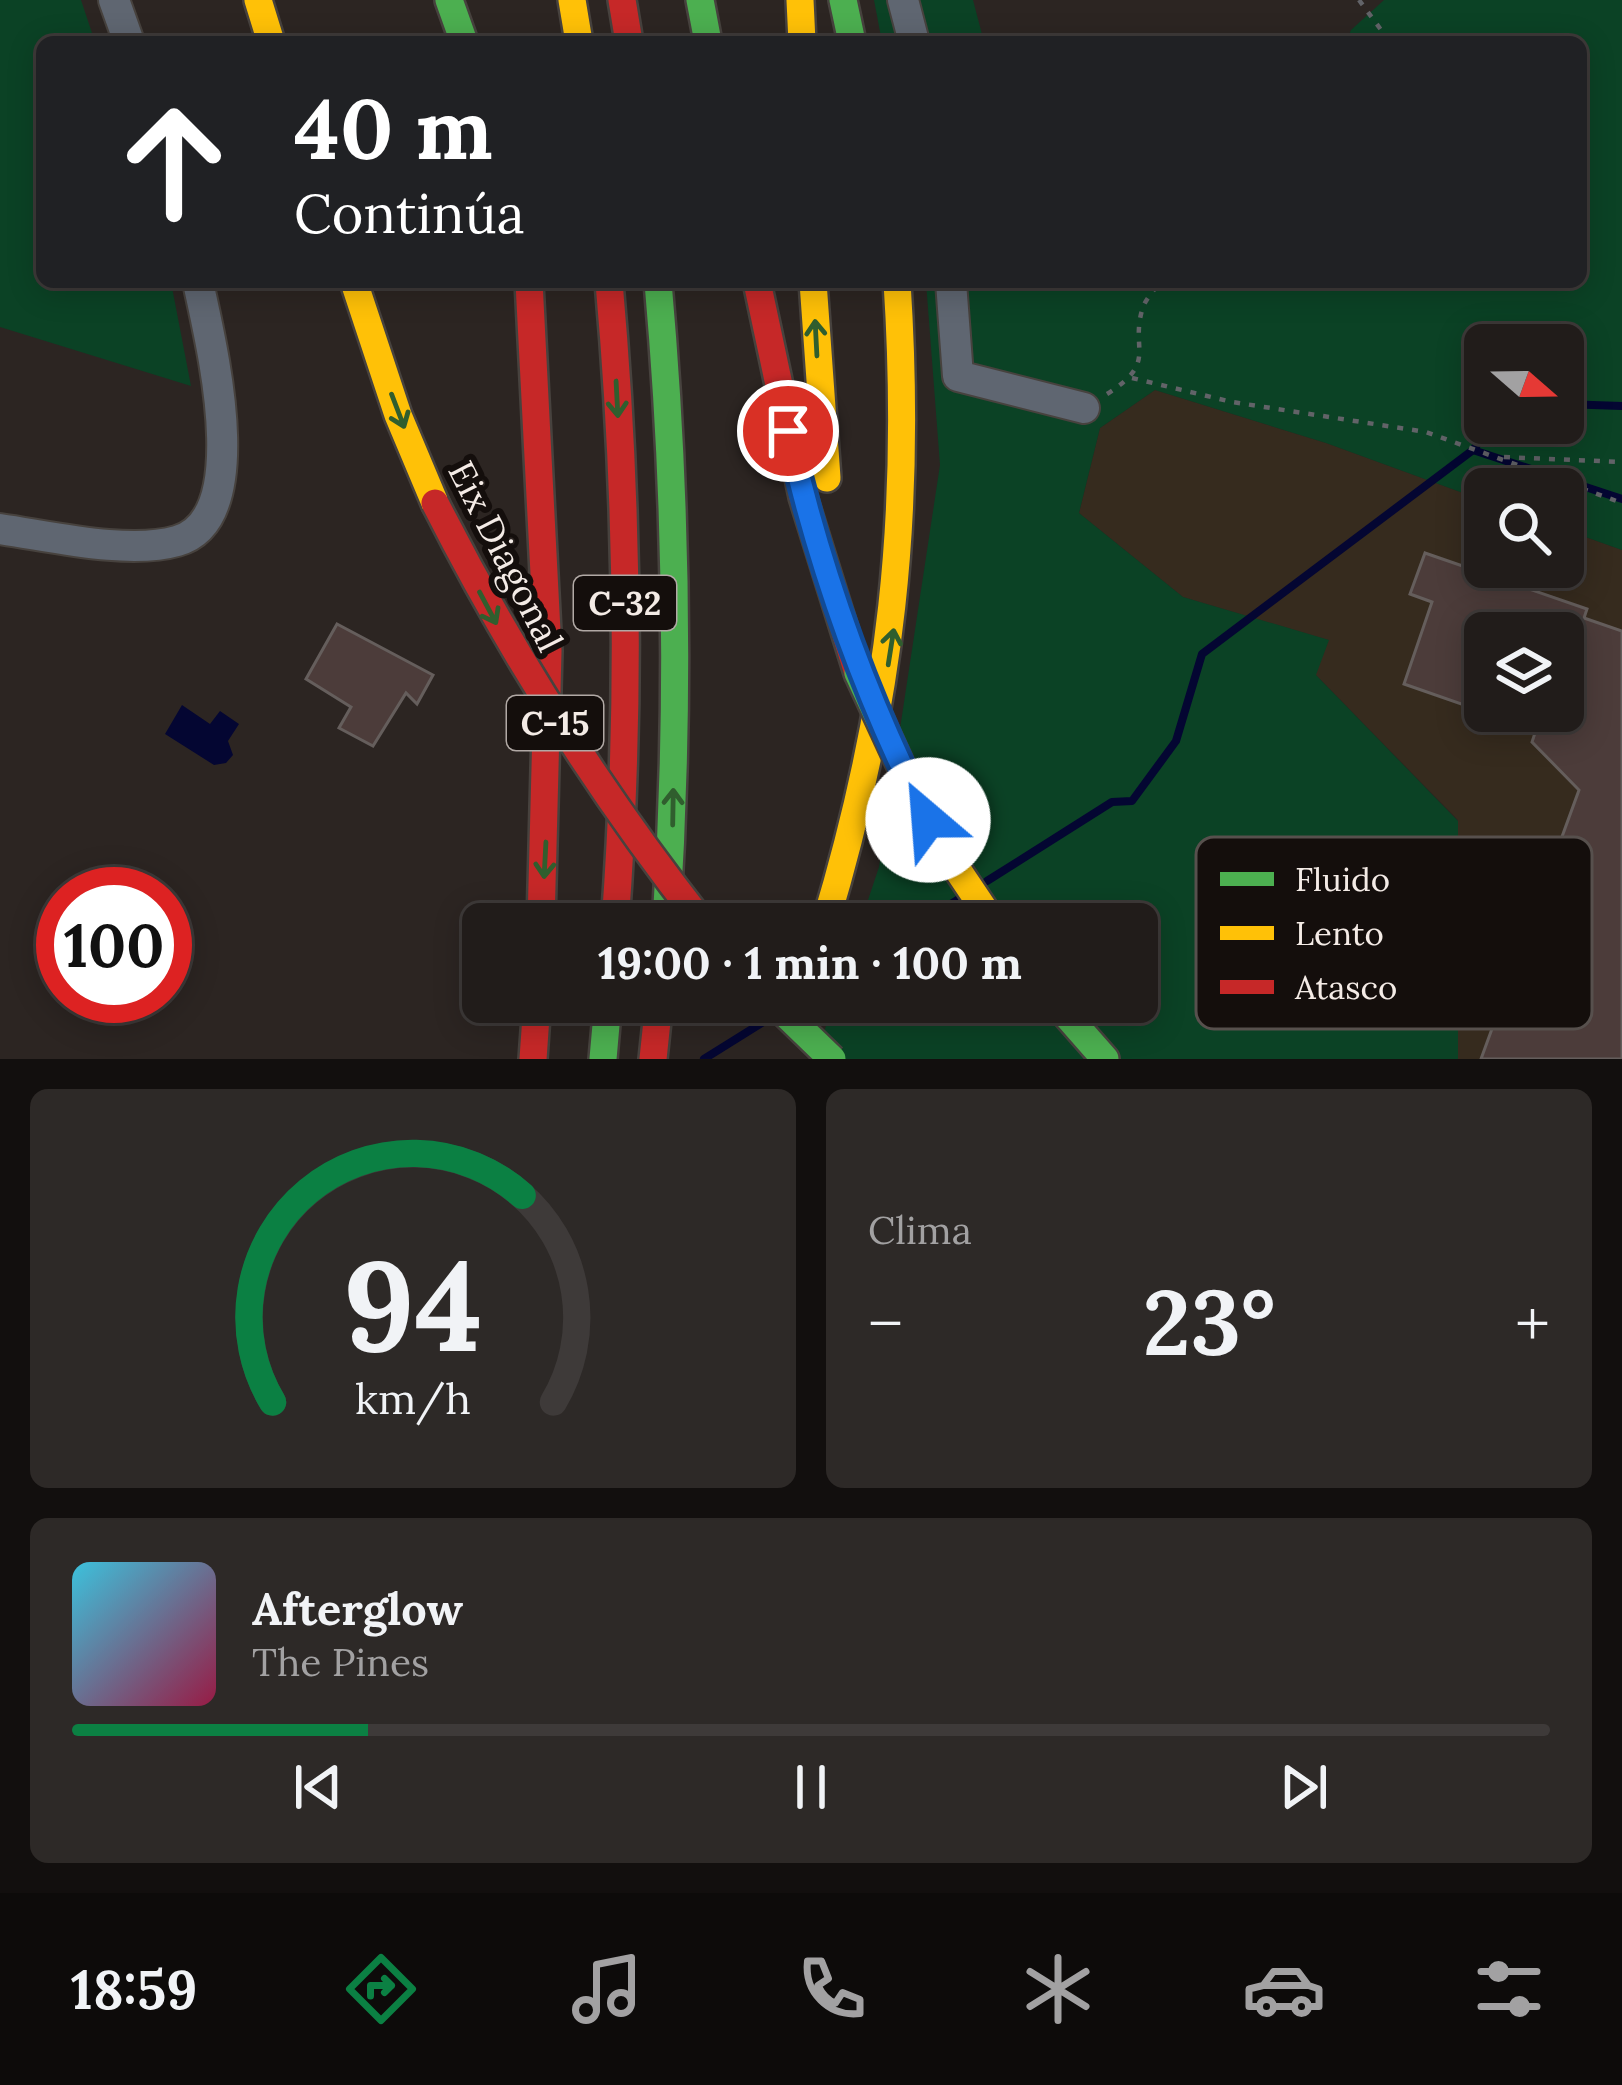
<!DOCTYPE html>
<html lang="es">
<meta charset="utf-8">
<style>
body{margin:0;font-family:Lora,serif;background:#2d2927;color:#f1f3f6;height:100vh;display:flex;flex-direction:column;font-size:45px;white-space:nowrap}
*{box-sizing:border-box;margin:0}
p{font-size:39px;color:#a2a1a2}
.icon{flex:none;width:66px;height:66px;fill:none;stroke:currentColor;stroke-width:2;stroke-linecap:round;stroke-linejoin:round}
.map{position:relative;height:1059px;overflow:hidden}
.details{display:flex;flex-direction:column;gap:30px;padding:30px;background:#120f0e;flex:1}
.details>*{flex:none}
.top-card{position:absolute;left:36px;top:36px;width:1551px;height:252px;border-radius:18px;box-shadow:0 6px 30px #0003,0 0 0 3px #3e3a39;background:#202124;color:#fff;overflow:hidden}
.needle{width:78px;rotate:110deg}
.controls{position:absolute;left:1464px;top:324px;display:grid;gap:24px}
.controls a{display:grid;place-items:center;width:120px;height:120px;border-radius:18px;background:#211c1a;box-shadow:0 6px 30px #0003,0 0 0 3px #3e3a39;font-size:60px}
.speed{position:absolute;left:36px;top:867px;display:flex;gap:24px;font-size:60px;font-weight:700;text-align:center}
.speed>*{display:grid;place-content:center;width:156px;height:156px;border-radius:50%;background:#211c1a;box-shadow:0 6px 30px #0003,0 0 0 3px #3e3a39;line-height:1}
.speed .limit{border:18px solid #d22;background:#fff;color:#111}
.pin{position:absolute;display:grid;place-items:center;width:102px;height:102px;color:#fff;margin:-51px;border:6px solid #fff;border-radius:50%;box-shadow:0 3px 12px #0007}
.me{position:absolute;width:132px;margin:-66px;rotate:333deg;stroke-linejoin:round;filter:drop-shadow(0 0 9px #0008)}
.turn{display:flex;align-items:center;gap:42px;height:252px;padding:0 60px;font-size:54px}
.turn .icon{width:156px;height:156px;stroke-width:2.5}
.turn b{display:block;font-size:84px;line-height:102px}
.big{font-size:90px;font-weight:800;line-height:1.1}
.details .tile{flex:1;display:flex;flex-direction:column;justify-content:center;gap:18px;min-width:0;padding:0 42px;border-radius:18px;background:#2d2927}
.details .dial{align-items:center;gap:0}
.dial svg{height:312px;overflow:visible;fill:none;stroke:#3e3a39;stroke-width:7;stroke-linecap:round;text-anchor:middle}
.dial text{fill:#f1f3f6;stroke:none}
.song{display:flex;align-items:center;gap:36px}
.cover{width:144px;height:144px;border-radius:18px;background:linear-gradient(135deg,hsl(190 70% 55%),hsl(340 70% 35%))}
.played{height:12px;border-radius:6px;background:linear-gradient(90deg,#0b8043 20%,#3e3a39 20%)}
.keys{display:flex;justify-content:space-around;direction:ltr}
.heat{display:flex;justify-content:space-between;align-items:center;font-size:66px;direction:ltr}
.details .tiles{flex:1;display:grid;gap:30px;grid-template-columns:1fr 1fr}
.tile:last-child{grid-column:span 2}
.trip{position:absolute;left:462px;top:903px;width:696px;height:120px;border-radius:18px;background:#211c1a;box-shadow:0 6px 30px #0003,0 0 0 3px #3e3a39;font-weight:800;line-height:120px;text-align:center}
.menu{display:flex;height:192px;justify-content:space-around;align-items:center;background:#0d0b0a;color:#a2a1a2}
.menu .icon{width:84px;height:84px}
.menu .on{color:#0b8043}
.menu b{font-size:54px;color:#f1f3f6}
.map>svg:first-child{display:block}
.industrial{fill:#362b1e;fill-rule:evenodd}
.green{fill:#0b4225;fill-rule:evenodd}
.water{fill:#040632}
.lines{fill:none;stroke-linecap:round;stroke-linejoin:round}
.stream{stroke:#040632;stroke-width:8}
.building{fill:#4c3c3a;stroke:#655e5c;stroke-width:3;fill-rule:evenodd}
.street-casing{stroke:#47423e;stroke-width:34}
.fast-casing{stroke:#47423e;stroke-width:32}
.slow-casing{stroke:#47423e;stroke-width:32}
.jam-casing{stroke:#47423e;stroke-width:32}
.path{stroke:#626368;stroke-width:4.5;stroke-dasharray:6 9;stroke-linecap:butt}
.street{stroke:#5f6671;stroke-width:30}
.fast{stroke:#4caf50;stroke-width:27}
.slow{stroke:#ffc107;stroke-width:27}
.jam{stroke:#c62828;stroke-width:27}
.fast-bridge-casing{stroke:#47423e;stroke-width:32;stroke-linecap:butt}
.jam-bridge-casing{stroke:#47423e;stroke-width:32;stroke-linecap:butt}
.fast-bridge{stroke:#4caf50;stroke-width:27}
.jam-bridge{stroke:#c62828;stroke-width:27}
.oneway{stroke:#305e2e}
.route-casing{stroke:#114b97;stroke-width:30}
.route{stroke:#1a73e8;stroke-width:21}
.labels{text-anchor:middle;stroke-width:12;stroke-linejoin:round;paint-order:stroke}
.shield{fill:#140e0c;stroke:#b1a9a5;stroke-width:3}
.shield-label{font-size:33px;font-weight:bold;fill:#f4ebe6}
.street-label{font-size:36px;fill:#f4ebe6;stroke:#140e0c}
.key{fill:#140e0c;stroke:#57504d;stroke-width:3}
.key-label{font-size:33px;fill:#f4ebe6}
</style>
<div class="map">
<svg width="1622" height="1059" viewBox="0 0 1622 1059">
<rect width="100%" height="100%" fill="#2c2522"/>
<path class="industrial" d="M1155,390L1326,443L1485,501V567H1563V529L1622,550V1059H1458V820L1315,674L1328,640L1183,597L1079,513L1100,428ZM1485,633H1563V711H1485Z"/>
<g class="green">
<path d="M0,0H81L95,42H42V282H171L191,386L0,327Z"/>
<path d="M874,0H973L984,42H882Z"/>
<path d="M1384,0H1622V550L1563,529V489H1485V501L1326,443L1155,390L1100,428L1079,513L1183,597L1329,640L1316,675L1458,821V1059H815L834,1002H1137V924H860L879,867L940,465L926,282H1581V42H1346L1351,30ZM1485,345H1563V423H1485Z"/>
</g>
<path class="water" d="M182,705L210,724L220,711L239,724L228,741L233,755L226,763L214,765L165,734Z"/>
<g class="lines">
<g class="stream">
<path d="M1563,404L1622,406"/>
<path d="M1473,450L1622,499"/>
<path d="M987,881L1112,802L1132,801L1176,741L1202,654L1473,450L1494,423"/>
<path d="M919,924L959,899"/>
<path d="M704,1059L768,1019"/>
</g>
</g>
<g class="building">
<path d="M1425,553L1587,609L1584,618L1622,631V1059H1481L1579,790L1532,742L1536,730L1404,684L1432,602L1410,594ZM1485,633H1563V711H1485Z"/>
<path d="M337,624L433,675L417,704L406,693L373,746L339,728L351,707L306,679Z"/>
</g>
<g class="lines">
<defs>
<g id="street">
<path d="M114,0L129,42"/>
<path d="M903,0L914,42"/>
<path d="M951,282L958,376L1084,408"/>
<path d="M0,529C50,536 128,555 177,541C256,519 210,340 198,282"/>
</g>
<g id="fast">
<path d="M449,0L464,42"/>
<path d="M700,0L708,42"/>
<path d="M843,0L852,42"/>
<path d="M658,282C677,496 680,709 666,924"/>
<path d="M1055,1002L1105,1059"/>
<path d="M603,1059L608,1002"/>
</g>
<g id="slow">
<path d="M258,0L271,42"/>
<path d="M572,0L579,42"/>
<path d="M800,0L802,42"/>
<path d="M354,282L398,415L435,503"/>
<path d="M813,282L827,478"/>
<path d="M907,779L951,860L994,924"/>
<path d="M825,924C892,702 912,513 897,282"/>
</g>
<g id="jam">
<path d="M622,0L629,42"/>
<path d="M529,282L548,651L541,924"/>
<path d="M609,282C628,496 631,709 615,924"/>
<path d="M757,282L803,497L858,673"/>
<path d="M533,1059L537,1002"/>
<path d="M653,1059L659,1002"/>
</g>
</defs>
<use href="#street" class="street-casing"/>
<use href="#fast" class="fast-casing"/>
<use href="#slow" class="slow-casing"/>
<use href="#jam" class="jam-casing"/>
<g class="path">
<path d="M1359,0L1390,42"/>
<path d="M1132,378L1232,402L1426,432L1622,503"/>
<path d="M1107,394C1159,361 1129,350 1143,307C1146,299 1155,289 1160,282"/>
<path d="M1504,457L1622,462"/>
</g>
<use href="#street" class="street"/>
<use href="#fast" class="fast"/>
<use href="#slow" class="slow"/>
<use href="#jam" class="jam"/>
<defs>
<g id="fast-bridge">
<path d="M858,673L907,779"/>
<path d="M773,1002L832,1059"/>
</g>
<path id="jam-bridge" d="M435,503C511,653 599,792 703,924"/>
</defs>
<use href="#fast-bridge" class="fast-bridge-casing"/>
<use href="#jam-bridge" class="jam-bridge-casing"/>
<use href="#fast-bridge" class="fast-bridge"/>
<use href="#jam-bridge" class="jam-bridge"/>
</g>
<defs><path id="oneway-shaft" d="M-6 0H5M1.5-3L5.5 0L1.5 3" fill="none" stroke-width="1.6" stroke-linecap="round" stroke-linejoin="round" transform="scale(3)"/></defs>
<g class="oneway">
<use href="#oneway-shaft" transform="translate(816 338) rotate(-93)"/>
<use href="#oneway-shaft" transform="translate(617 399) rotate(87)"/>
<use href="#oneway-shaft" transform="translate(398 411) rotate(69)"/>
<use href="#oneway-shaft" transform="translate(488 608) rotate(62)"/>
<use href="#oneway-shaft" transform="translate(891 647) rotate(-81)"/>
<use href="#oneway-shaft" transform="translate(673 807) rotate(-89)"/>
<use href="#oneway-shaft" transform="translate(545 860) rotate(93)"/>
</g>
<g class="lines">
<defs>
<path id="route" d="M788,431C819,568 864,695 928,820"/>
</defs>
<use href="#route" class="route-casing"/>
<use href="#route" class="route"/>
</g>
<g class="labels">
<g class="shield">
<rect x="574" y="576" width="102" height="54" rx="9"/>
<rect x="507" y="696" width="96" height="54" rx="9"/>
</g>
<g class="shield-label">
<text x="625" y="615">C-32</text>
<text x="555" y="735">C-15</text>
</g>
<g class="street-label">
<text transform="translate(506 556) rotate(63)" y="13">Eix Diagonal</text>
</g>
</g>
<rect x="1196" y="837" width="396" height="192" rx="18" class="key"/>
<rect x="1220" y="872" width="54" height="14" fill="#4caf50"/>
<rect x="1220" y="926" width="54" height="14" fill="#ffc107"/>
<rect x="1220" y="980" width="54" height="14" fill="#c62828"/>
<g class="key-label">
<text x="1295" y="891">Fluido</text>
<text x="1295" y="945">Lento</text>
<text x="1295" y="999">Atasco</text>
</g>
</svg>
<div class="controls">
<a><svg class="needle" viewBox="-14 -14 28 28"><path d="M0-13l5 13h-10z" fill="#e53935"/><path d="M0 13l5-13h-10z" fill="#a2a1a2"/></svg></a>
<a><svg class="icon" aria-label="search" viewBox="0 0 24 24"><circle cx="10" cy="10" r="6"/><path d="M15 15l6 6"/></svg></a>
<a><svg class="icon" aria-label="layers" viewBox="0 0 24 24"><path d="M12 4l9 5-9 5-9-5zM3 14l9 5 9-5"/></svg></a>
</div>
<div class="speed"><div class="limit">100</div></div>
<div class="pin" style="left:788px;top:431px;background:#d93025"><svg class="icon" aria-label="arrive" viewBox="0 0 24 24"><path d="M6 21V4h12l-3 4 3 4H6"/></svg></div>
<svg class="me" style="left:928px;top:820px" viewBox="-20 -20 40 40"><circle r="19" fill="#fff"/><path d="M0-13L10 11 0 6-10 11z" fill="#1a73e8"/></svg>
<div class="trip">19:00 · 1 min · 100 m</div>
<div class="top-card">
<div class="turn"><svg class="icon" aria-label="ahead" viewBox="0 0 24 24"><path d="M12 20V5M6 11l6-6 6 6"/></svg><div><b>40 m</b>Continúa</div></div>
</div>
</div>
<section class="details">
<div class="tiles">
<div class="tile dial"><svg viewBox="0 0 100 80">
<path d="M14 69A42 42 0 1 1 86 69"/>
<path d="M14 69A42 42 0 0 1 78 16" stroke="#0b8043"/>
<text x="50" y="56" font-size="32" font-weight="700">94</text>
<text x="50" y="72" font-size="11">km/h</text>
</svg></div>
<div class="tile"><p>Clima</p>
<div class="heat"><a>−</a><b class="big">23°</b><a>+</a></div>
</div>
<div class="tile">
<div class="song"><i class="cover"></i><div><b>Afterglow</b><p>The Pines</p></div></div>
<div class="played"></div>
<div class="keys"><svg class="icon" aria-label="previous" viewBox="0 0 24 24"><path d="M18 5L8 12l10 7zM5 5v14"/></svg><svg class="icon" aria-label="pause" viewBox="0 0 24 24"><path d="M8 5v14M16 5v14"/></svg><svg class="icon" aria-label="next" viewBox="0 0 24 24"><path d="M6 5l10 7-10 7zM19 5v14"/></svg></div>
</div>
</div>
</section>
<nav class="menu">
<b>18:59</b>
<svg class="icon on" aria-label="directions" viewBox="0 0 24 24"><path d="M12 3l9 9-9 9-9-9zM9 14v-3h6M13 9l2 2-2 2"/></svg>
<svg class="icon" aria-label="music" viewBox="0 0 24 24"><path d="M9 18V5l10-2v13"/><circle cx="6" cy="18" r="3"/><circle cx="16" cy="16" r="3"/></svg>
<svg class="icon" aria-label="phone" viewBox="0 0 24 24"><path d="M5 4h4l2 5-3 2q2 4 5 5l2-3 5 2v4C11 20 4 13 5 4z"/></svg>
<svg class="icon" aria-label="climate" viewBox="0 0 24 24"><path d="M12 3v18M4 7l16 10M4 17L20 7"/></svg>
<svg class="icon" aria-label="car" viewBox="0 0 24 24"><path d="M5 17H2v-5l4-1 3-4h7l3 4 3 1v5h-3M9 17h6M6 11h13"/><circle cx="7" cy="17" r="2"/><circle cx="17" cy="17" r="2"/></svg>
<svg class="icon" aria-label="filters" viewBox="0 0 24 24"><path d="M4 7h16M4 17h16"/><circle cx="9" cy="7" r="2"/><circle cx="15" cy="17" r="2"/></svg>
</nav>
